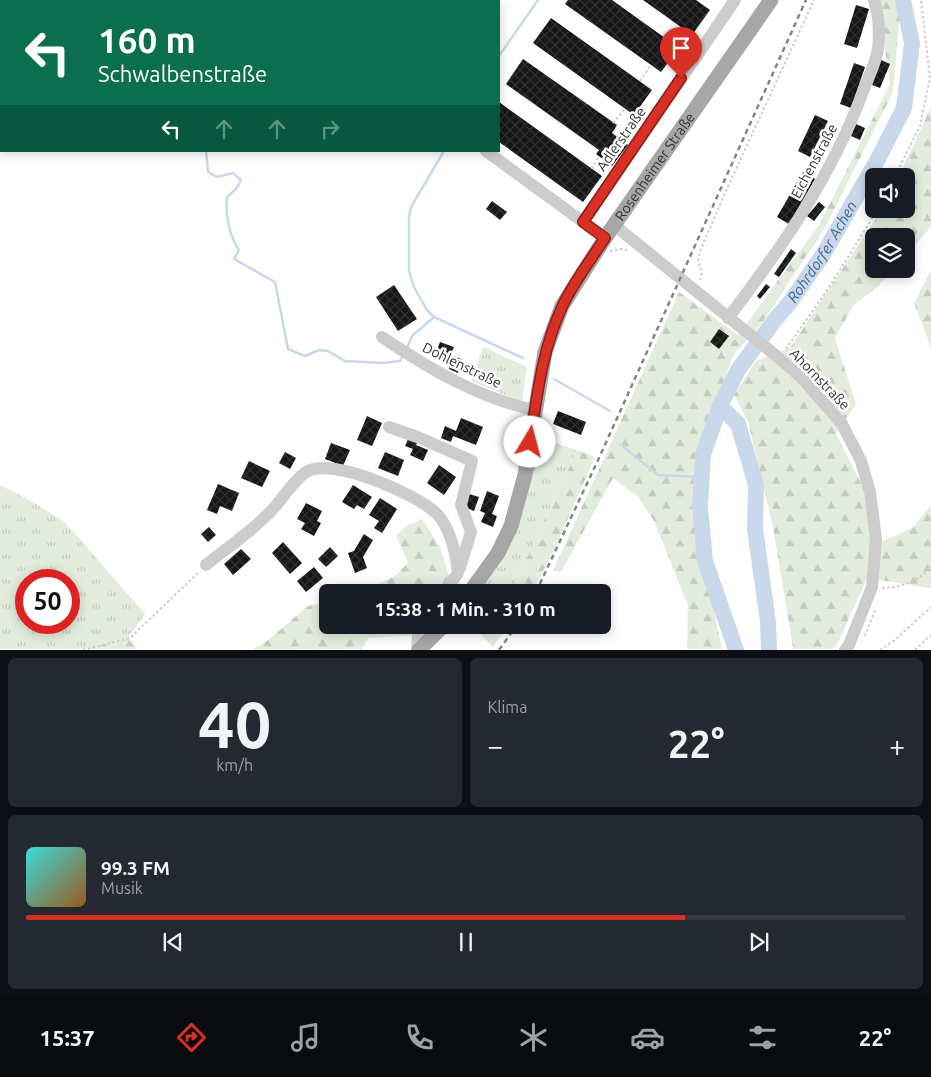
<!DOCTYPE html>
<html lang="de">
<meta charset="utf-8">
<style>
body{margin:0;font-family:Ubuntu,sans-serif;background:#242831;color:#f1f3f6;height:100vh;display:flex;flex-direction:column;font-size:19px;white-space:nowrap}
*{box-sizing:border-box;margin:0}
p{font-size:16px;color:#9ea1a6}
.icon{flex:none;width:28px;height:28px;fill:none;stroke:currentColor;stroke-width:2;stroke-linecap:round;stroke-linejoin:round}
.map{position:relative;height:650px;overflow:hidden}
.panel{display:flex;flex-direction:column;gap:8px;padding:8px;background:#0d0f14;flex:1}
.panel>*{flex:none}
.banner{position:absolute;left:0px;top:0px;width:500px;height:152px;box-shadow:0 2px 12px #0003;background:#0b6e4f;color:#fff;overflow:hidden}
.buttons{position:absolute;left:865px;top:168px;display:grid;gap:10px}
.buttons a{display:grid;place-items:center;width:50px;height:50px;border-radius:8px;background:#171b24;box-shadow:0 2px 12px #0003;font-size:25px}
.speed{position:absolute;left:15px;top:569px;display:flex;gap:10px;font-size:25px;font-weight:700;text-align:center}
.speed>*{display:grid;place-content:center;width:65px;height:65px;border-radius:50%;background:#171b24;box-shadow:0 2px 12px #0003;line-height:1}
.speed .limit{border:8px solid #d22;background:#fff;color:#111}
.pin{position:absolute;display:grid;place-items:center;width:42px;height:42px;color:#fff;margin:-51px -21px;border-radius:50% 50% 50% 0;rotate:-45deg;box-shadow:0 0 5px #0007}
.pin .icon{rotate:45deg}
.me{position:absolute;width:55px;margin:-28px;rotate:8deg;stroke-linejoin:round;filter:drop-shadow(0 0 4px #0008)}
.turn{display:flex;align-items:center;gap:18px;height:105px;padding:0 15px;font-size:22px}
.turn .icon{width:65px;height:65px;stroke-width:2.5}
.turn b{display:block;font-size:35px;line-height:42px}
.lanes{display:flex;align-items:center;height:48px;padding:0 15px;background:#0003;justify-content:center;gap:25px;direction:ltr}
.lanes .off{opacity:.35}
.big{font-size:38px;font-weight:600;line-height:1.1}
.panel .card{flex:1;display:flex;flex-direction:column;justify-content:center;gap:8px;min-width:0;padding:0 18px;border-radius:8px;background:#242831}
.panel .dial{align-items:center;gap:0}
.dial b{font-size:65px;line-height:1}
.song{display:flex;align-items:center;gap:15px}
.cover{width:60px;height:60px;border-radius:8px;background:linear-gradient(135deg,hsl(180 70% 55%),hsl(30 70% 35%))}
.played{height:5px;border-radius:2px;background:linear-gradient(90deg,#d93025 75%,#363941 75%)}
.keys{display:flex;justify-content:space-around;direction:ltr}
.heat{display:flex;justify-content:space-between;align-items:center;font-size:28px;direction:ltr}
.panel .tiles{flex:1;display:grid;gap:8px;grid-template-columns:1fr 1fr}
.card:last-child{grid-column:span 2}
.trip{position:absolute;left:319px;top:584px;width:292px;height:50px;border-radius:8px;background:#171b24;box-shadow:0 2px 12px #0003;font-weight:600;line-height:50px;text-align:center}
.dock{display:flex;height:80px;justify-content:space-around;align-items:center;background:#090b0e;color:#9ea1a6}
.dock .icon{width:35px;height:35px}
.dock .active{color:#d93025}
.dock b{font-size:22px;color:#f1f3f6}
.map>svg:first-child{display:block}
.grass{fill:url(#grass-tufts);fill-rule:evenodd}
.forest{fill:url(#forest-firs)}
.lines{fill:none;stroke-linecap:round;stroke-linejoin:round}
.stream{stroke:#c9d9eb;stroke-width:2.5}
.river{stroke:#c9d9eb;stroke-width:16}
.building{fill:url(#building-cross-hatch)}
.path{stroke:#ccc;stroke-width:2;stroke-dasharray:2.5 2.5;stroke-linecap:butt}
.minor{stroke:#ccc;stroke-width:12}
.major{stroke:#a7a7a7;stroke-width:15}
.rail{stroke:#848484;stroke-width:2.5;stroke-dasharray:5 4;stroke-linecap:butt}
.route-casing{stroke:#8d1f18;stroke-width:12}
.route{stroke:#d93025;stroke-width:9}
.labels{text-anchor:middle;stroke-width:5;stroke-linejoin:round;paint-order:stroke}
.street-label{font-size:14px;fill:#2f2f2f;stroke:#fff}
.water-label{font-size:15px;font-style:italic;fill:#3e648f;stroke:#fff}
</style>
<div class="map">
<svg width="931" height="650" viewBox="0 0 931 650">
<defs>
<pattern id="grass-tufts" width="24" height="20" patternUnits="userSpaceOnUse" patternTransform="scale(1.25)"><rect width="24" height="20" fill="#e3ecdd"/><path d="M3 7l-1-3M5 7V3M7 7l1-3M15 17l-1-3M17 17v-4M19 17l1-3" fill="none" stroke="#c3cbbe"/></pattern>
<pattern id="forest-firs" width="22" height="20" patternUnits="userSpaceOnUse" patternTransform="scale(1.25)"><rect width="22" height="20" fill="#e3ecdd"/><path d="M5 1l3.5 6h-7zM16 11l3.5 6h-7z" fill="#c3cbbe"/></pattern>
<pattern id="building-cross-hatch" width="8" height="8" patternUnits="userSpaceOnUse" patternTransform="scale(1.25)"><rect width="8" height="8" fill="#161616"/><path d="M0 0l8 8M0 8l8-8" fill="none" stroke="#303030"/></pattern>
</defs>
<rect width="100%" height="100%" fill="#fff"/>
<g class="grass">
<path d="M483,347L527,367L522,402L471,381Z"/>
<path d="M540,439L577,450L511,592H477L534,464Z"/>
<path d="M0,485L31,501L65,522L145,614L128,638L86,649H0ZM26,580H69V622H26Z"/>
<path d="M471,625H508L493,647Z"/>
</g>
<g class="forest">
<path d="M878,0H897L900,13L893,92L825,228L762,323L734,354L697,452L704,565L722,649H687L688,605L654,521L638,497L613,478L561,572L553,571L679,292L738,335L819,225L890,84Z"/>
<path d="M931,107V227L906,255V236H874V269H894L877,287L853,306L835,338L856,404L836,434L863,487L872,546L912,528L931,505V588L867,578L838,643L833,649H792L793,648L773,527L748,422L734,395L756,361L790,348L882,209H906V176H899Z"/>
<path d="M931,270V347L914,303Z"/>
<path d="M577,450L595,457L554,550L532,592H511Z"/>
<path d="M422,519L440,547L449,577L438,592H360L374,585L394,577L408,563L396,535L408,525Z"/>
<path d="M327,602L328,625H422L418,635L368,638L362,649L253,650L268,640L308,606Z"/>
<path d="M128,638L137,649H86Z"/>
</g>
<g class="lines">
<g class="stream">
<path d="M136,0L137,1"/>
<path d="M499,56L538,0"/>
<path d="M206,151L208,172L217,177L233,173L241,180L236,189L227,197C225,214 229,235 239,250L234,259L275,282L288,349L305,356L319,350L328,351L345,361L383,363L400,361L403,355"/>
<path d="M444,151L411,207L409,217V271L414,287L427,310L434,317L523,358"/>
<path d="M407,348L412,336L434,317"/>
<path d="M554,379L610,411"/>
<path d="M620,444L658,475L702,477"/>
</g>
<g class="river">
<path d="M720,406L738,424L756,485L755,529L768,622L769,650"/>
<path id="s1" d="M736,650L705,561L700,507L703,455L720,406L738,370L774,321L791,301L824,253L878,159L904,108L912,43L903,0"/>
</g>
</g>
<g class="building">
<path d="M568,0H612L679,48L661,72L565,4Z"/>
<path d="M643,0H696L710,10L692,35Z"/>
<path d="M856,5L869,9L857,48L844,44Z"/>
<path d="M551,18L652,90L634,115L533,43Z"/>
<path d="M523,59L617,125L612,133L628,145L612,166L596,154L599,150L506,84Z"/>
<path d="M881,60L890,64L880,88L872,85Z"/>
<path d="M854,63L865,67L851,108L840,104Z"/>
<path d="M499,102L602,176L583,202L499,142Z"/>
<path d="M815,115L828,121L810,157L798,151Z"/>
<path d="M856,124L865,128L860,140L851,136Z"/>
<path d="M803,172L815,179L789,224L777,217Z"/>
<path d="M492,201L507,212L500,220L486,209Z"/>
<path d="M819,202L825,207L814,221L807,216Z"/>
<path d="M791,249L796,253L779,277L774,274Z"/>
<path d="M766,284L770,287L760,299L757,296Z"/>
<path d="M394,285L417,319L398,331L376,297Z"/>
<path d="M719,329L729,336L719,349L710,342Z"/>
<path d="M440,342L454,347L448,360L435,355Z"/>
<path d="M454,356L463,360L458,373L449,369Z"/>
<path d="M558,411L586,422L581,435L553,424Z"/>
<path d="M367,416L382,423L372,446L357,440Z"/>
<path d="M461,418L483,427L476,445L453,436L451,442L441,438L445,426L456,431Z"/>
<path d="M409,437L418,441L416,445L428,450L423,461L410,455L413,449L405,446Z"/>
<path d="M331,443L350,450L343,466L325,459Z"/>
<path d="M285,452L296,458L290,469L279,463Z"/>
<path d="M385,452L404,460L398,476L378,468Z"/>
<path d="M249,461L270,471L262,487L241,478Z"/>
<path d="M439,465L456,477L444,495L427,483Z"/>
<path d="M218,484L239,493L232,511L220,506L217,514L207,510Z"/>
<path d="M353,485L372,497L364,509L357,505L354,509L342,502Z"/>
<path d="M487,491L499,496L492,514L497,516L493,527L481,522L485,513L480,511Z"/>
<path d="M469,494L479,497L474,511L464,507Z"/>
<path d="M380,498L397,509L382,533L374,528L379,521L369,515Z"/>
<path d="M306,503L322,511L317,521L321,523L314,536L301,529L305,523L297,519Z"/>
<path d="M209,527L216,535L208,542L201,534Z"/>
<path d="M364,534L373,540L363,557L367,568L355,573L348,553L354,551Z"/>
<path d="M283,542L302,563L290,574L272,553Z"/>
<path d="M330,547L338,556L326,567L318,559Z"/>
<path d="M241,549L251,559L233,575L224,564Z"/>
<path d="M314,567L323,578L306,592L297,581Z"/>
</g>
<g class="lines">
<g class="path">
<path d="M675,45L685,30"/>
<path d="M640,81L651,65"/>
<path d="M613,123L625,109"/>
<path d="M592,169L599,156"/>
<path d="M895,176L920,126L930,78L921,0"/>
<path d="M610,251L620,249L628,250"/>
<path d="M700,280L702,272L698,261L701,249L725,193L814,0"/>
<path d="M786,349L826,292L878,209"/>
<path d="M882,588C902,588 916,581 931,568"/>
<path d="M865,636L876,608"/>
<path d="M83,650L130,638L199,572"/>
<path d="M880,650L896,639L931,607"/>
<path d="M915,650L931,635"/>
</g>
<g class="minor">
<path d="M486,151L605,238"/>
<path d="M583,222L735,0"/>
<path d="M614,225L779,358L803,379L842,424L861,461L870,492L876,539L872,587L849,645L845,650"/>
<path d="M728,318C783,246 833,174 864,89C869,76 876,62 878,49C880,32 879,16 874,0"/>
<path d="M382,337C428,368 480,399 535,410"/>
<path d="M389,427L420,438L472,461L461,505L471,532L460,568"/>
<path d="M206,565C228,547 254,530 273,509C283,498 293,481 306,472C331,456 416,494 436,513C450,526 456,554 458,573L444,592"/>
<path d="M417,650L418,635L423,625"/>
</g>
<g class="major">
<path id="s2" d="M470,592L498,553L511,526L525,475L545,352L562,306L605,238L771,0"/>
<path d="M419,650L444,625"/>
</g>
<g class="rail">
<path d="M536,592L599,458L806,0"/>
<path d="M499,650L517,625"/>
</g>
</g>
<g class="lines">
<defs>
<path id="route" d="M530,442C537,396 542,350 562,307C573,283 590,261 605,238L583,222L681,78"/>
</defs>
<use href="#route" class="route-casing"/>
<use href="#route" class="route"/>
</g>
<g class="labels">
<g class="street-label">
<text transform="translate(621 139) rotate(-55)" y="5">Adlerstraße</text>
<text transform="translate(814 161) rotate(-62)" y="5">Eichenstraße</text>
<text dy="5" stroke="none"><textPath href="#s2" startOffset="472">Rosenheimer Straße</textPath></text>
<text transform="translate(462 365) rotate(26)" y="5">Dohlenstraße</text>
<text transform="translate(820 379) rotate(46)" y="5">Ahornstraße</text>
</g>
<g class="water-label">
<text dy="5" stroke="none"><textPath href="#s1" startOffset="438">Rohrdorfer Achen</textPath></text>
</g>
</g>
</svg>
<div class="buttons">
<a><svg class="icon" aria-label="sound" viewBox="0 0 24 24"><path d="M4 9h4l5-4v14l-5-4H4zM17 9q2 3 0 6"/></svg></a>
<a><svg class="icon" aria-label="layers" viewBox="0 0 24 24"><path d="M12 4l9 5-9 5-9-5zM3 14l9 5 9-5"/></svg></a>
</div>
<div class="speed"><div class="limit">50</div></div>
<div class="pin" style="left:681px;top:78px;background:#d93025"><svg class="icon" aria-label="arrive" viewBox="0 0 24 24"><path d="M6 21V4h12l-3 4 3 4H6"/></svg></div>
<svg class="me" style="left:530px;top:442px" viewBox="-20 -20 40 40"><circle r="19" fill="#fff"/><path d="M0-13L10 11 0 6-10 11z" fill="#d93025"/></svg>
<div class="trip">15:38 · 1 Min. · 310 m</div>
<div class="banner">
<div class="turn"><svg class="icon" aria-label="left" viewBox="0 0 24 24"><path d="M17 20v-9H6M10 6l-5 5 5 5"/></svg><div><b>160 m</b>Schwalbenstraße</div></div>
<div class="lanes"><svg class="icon" aria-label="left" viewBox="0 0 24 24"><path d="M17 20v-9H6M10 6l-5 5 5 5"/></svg><svg class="icon off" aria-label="ahead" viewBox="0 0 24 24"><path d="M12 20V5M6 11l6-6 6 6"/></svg><svg class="icon off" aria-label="ahead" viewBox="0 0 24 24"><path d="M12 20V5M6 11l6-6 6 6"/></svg><svg class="icon off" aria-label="right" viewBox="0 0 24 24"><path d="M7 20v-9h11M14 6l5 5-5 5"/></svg></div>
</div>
</div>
<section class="panel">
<div class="tiles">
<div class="card dial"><b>40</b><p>km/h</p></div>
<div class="card"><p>Klima</p>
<div class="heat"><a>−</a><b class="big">22°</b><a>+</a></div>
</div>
<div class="card">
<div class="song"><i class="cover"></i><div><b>99.3 FM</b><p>Musik</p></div></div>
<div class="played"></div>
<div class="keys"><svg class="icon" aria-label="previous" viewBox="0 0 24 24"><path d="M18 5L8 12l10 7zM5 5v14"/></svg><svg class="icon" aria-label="pause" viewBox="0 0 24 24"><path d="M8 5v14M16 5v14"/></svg><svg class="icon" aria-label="next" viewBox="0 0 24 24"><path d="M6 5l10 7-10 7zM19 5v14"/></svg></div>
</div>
</div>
</section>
<nav class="dock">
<b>15:37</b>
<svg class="icon active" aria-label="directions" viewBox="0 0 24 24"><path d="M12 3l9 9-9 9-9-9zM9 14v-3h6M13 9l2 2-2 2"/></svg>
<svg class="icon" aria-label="music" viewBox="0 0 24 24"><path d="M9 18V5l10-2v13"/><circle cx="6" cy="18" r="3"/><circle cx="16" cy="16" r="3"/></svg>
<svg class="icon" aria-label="phone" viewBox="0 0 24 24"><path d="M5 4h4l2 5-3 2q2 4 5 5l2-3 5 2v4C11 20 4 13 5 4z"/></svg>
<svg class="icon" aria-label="climate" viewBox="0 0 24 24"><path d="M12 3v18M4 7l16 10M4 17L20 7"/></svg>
<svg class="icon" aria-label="car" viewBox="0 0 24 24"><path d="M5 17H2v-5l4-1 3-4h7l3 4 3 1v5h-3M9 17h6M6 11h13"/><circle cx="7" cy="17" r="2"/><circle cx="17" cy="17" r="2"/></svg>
<svg class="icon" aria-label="filters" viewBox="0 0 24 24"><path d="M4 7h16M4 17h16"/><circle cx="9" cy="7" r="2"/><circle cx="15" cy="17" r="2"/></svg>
<b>22°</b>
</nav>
